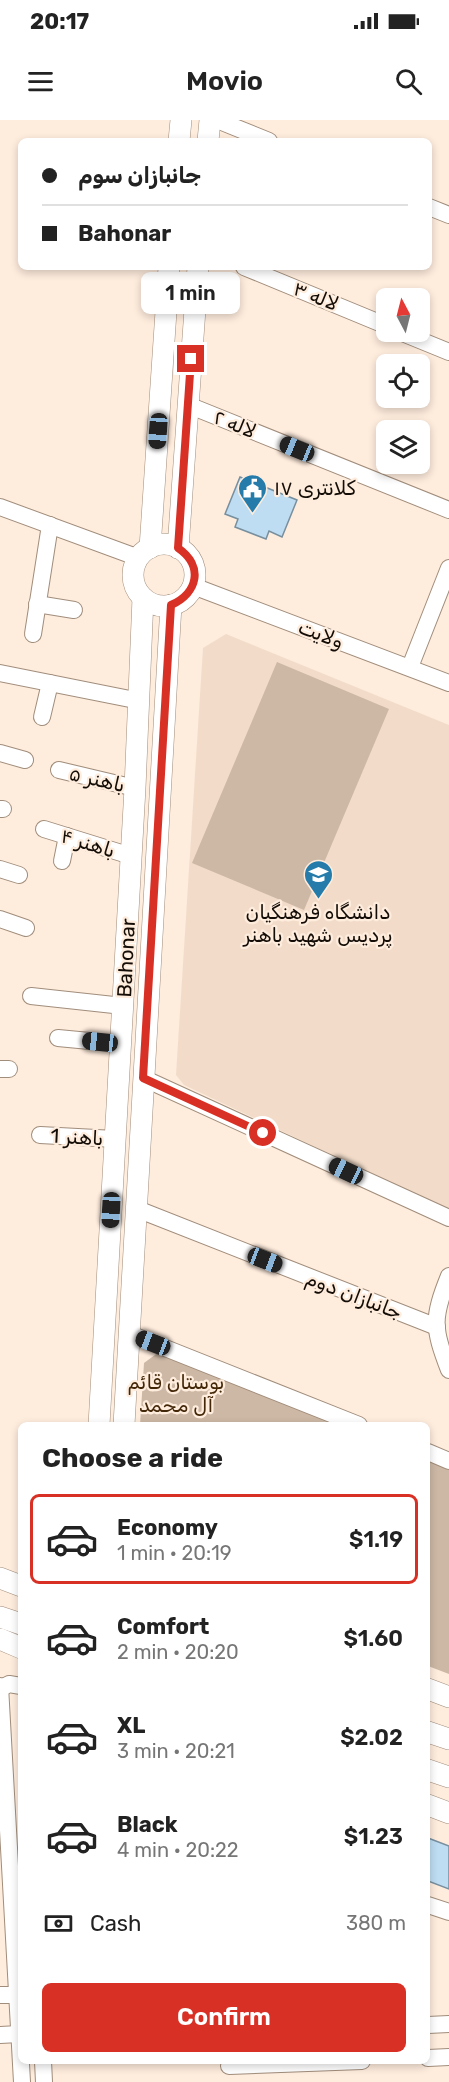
<!DOCTYPE html>
<meta charset="utf-8">
<style>
:root{--surface:#fff;--page:#f6f6f6;--text:#222;--muted:#767676;--line:#e0e0e0;--accent:#d93025}
body{margin:0;font-family:Rubik,"Noto Sans Arabic",sans-serif;background:var(--page);color:var(--text);height:100vh;display:flex;flex-direction:column;font-size:22px;white-space:nowrap}
*{box-sizing:border-box;margin:0}
p{font-size:20px;color:var(--muted)}
.icon{flex:none;width:33px;height:33px;fill:none;stroke:currentColor;stroke-width:2;stroke-linecap:round;stroke-linejoin:round}
.map{position:relative;flex:1;overflow:hidden}
.details{position:absolute;left:18px;top:1302px;width:412px;height:642px;display:flex;flex-direction:column;background:var(--surface);border-radius:9px;box-shadow:0 3px 9px #0003}
.details>*{flex:none}
.banner{position:absolute;left:18px;top:18px;width:414px;height:132px;border-radius:9px;box-shadow:0 3px 9px #0003;display:grid;align-content:center;height:132px;padding:0 24px;background:var(--surface)}
.needle{width:39px;rotate:353deg}
.buttons{position:absolute;left:376px;top:168px;display:grid;gap:12px}
.buttons a{display:grid;place-items:center;width:54px;height:54px;border-radius:9px;background:var(--surface);box-shadow:0 3px 9px #0003;font-size:30px}
.end{position:absolute;width:27px;height:27px;margin:-14px;border:8px solid #d93025;background:#fff;box-shadow:0 0 0 3px #fff}
.from{border-radius:50%}
.bubble{position:absolute;height:42px;border-radius:9px;background:var(--surface);box-shadow:0 3px 9px #0003;font-size:20px;font-weight:600;line-height:42px;text-align:center}
.car{position:absolute;width:18px;height:36px;margin:-18px -9px;border-radius:8px;box-shadow:0 0 4px 2px #0007;background:linear-gradient(#222 24%,#8ab4d8 0 40%,#222 0 76%,#8ab4d8 0 86%,#222 0)}
.banner b{display:flex;align-items:center;gap:21px;height:57px;font-size:22px}
.banner b+b{border-top:2px solid var(--line)}
.banner i{width:15px;height:15px;background:var(--text)}
ul{padding:0;list-style:none}
li{display:flex;align-items:center;gap:18px;height:90px;margin:0 12px 9px;padding:0 12px;border:3px solid transparent;border-radius:9px}
li div{flex:1}
li b{display:block;font-size:22px}
li em{font-style:normal;font-weight:600}
li.on{border-color:var(--accent)}
li>.icon{width:54px;height:54px;stroke-width:1.5}
h2{padding:0 24px;font-size:27px;line-height:72px}
.pay{display:flex;align-items:center;gap:15px;height:66px;padding:0 24px;font-size:22px}
.pay p{margin-inline-start:auto}
.button{display:flex;gap:12px;margin-top:auto;padding:12px 24px}
.button a{flex:1;height:69px;border-radius:9px;background:var(--accent);color:#fff;font-size:24px;font-weight:600;line-height:69px;text-align:center}
.status{display:flex;justify-content:space-between;align-items:center;height:42px;padding:0 30px;background:var(--surface);direction:ltr}
.status svg{height:16px;fill:currentColor}
header{display:flex;justify-content:space-between;align-items:center;height:78px;padding:0 24px;background:var(--surface);font-size:27px;font-weight:600}
.map>svg:first-child{display:block}
.built{fill:#f2dcc9}
.green{fill:#cdb8a5}
.building{fill:#beddf2;stroke:#788f9e;stroke-width:1.5}
.lines{fill:none;stroke-linecap:round;stroke-linejoin:round}
.minor-casing{stroke:#a18d7b;stroke-width:18}
.major-casing{stroke:#a18d7b;stroke-width:22}
.minor{stroke:#fff;stroke-width:16}
.major{stroke:#fff;stroke-width:21}
.route{stroke:#d93025;stroke-width:8}
.labels{text-anchor:middle;dominant-baseline:central;stroke-width:4.5;stroke-linejoin:round;paint-order:stroke}
.street-label{font-size:20px;fill:#140d07;stroke:#feecdd}
.poi-label{font-size:20px;fill:#140d07;stroke:#feecdd;text-anchor:start}
.park-label{font-size:20px;fill:#432709;stroke:#feecdd}
</style>
<div class="status"><b>20:17</b><svg viewBox="0 0 49 12"><path d="M0 12V9h3v3zM5 12V6h3v6zM10 12V3h3v9zM15 12V0h3v12zM26 1h20v11H26zM47 4h2v5h-2z"/></svg></div>
<header><svg class="icon" aria-label="menu" viewBox="0 0 24 24"><path d="M4 6h16M4 12h16M4 18h16"/></svg>Movio<svg class="icon" aria-label="search" viewBox="0 0 24 24"><circle cx="10" cy="10" r="6"/><path d="M15 15l6 6"/></svg></header>
<div class="map">
<svg width="449" height="1962" viewBox="0 0 449 1962">
<rect width="100%" height="100%" fill="#feecdd"/>
<path class="built" d="M 226,514 L 449,605 L 449,1090 L 184,965 L 176,955 L 203,528 Z"/>
<g class="green">
<path d="M 277,542 L 389,589 L 304,790 L 192,743 Z"/>
<path d="M 159,1232 L 339,1305 L 140,1305 L 144,1243 Z"/>
<path d="M 428,1341 L 449,1350 L 449,1554 L 428,1546 Z"/>
</g>
<g class="building">
<path d="M 240,357 L 297,380 L 282,417 L 269,411 L 266,419 L 235,407 L 238,399 L 225,394 Z"/>
<path d="M 428,1718 L 449,1726 L 449,1769 L 428,1761 Z"/>
</g>
<g class="lines">
<defs>
<g id="minor">
<path d="M 217,0 L 269,21"/>
<path d="M 429,87 L 449,95"/>
<path d="M 244,147 L 387,206"/>
<path d="M 400,212 L 449,232"/>
<path d="M 188,285 L 449,390"/>
<path d="M 0,387 L 139,438"/>
<path d="M 193,466 L 449,563"/>
<path d="M 37,484 L 74,490"/>
<path d="M 33,514 L 50,405"/>
<path d="M 410,547 L 449,448"/>
<path d="M 0,553 L 140,581"/>
<path d="M 42,597 L 50,563"/>
<path d="M 0,633 L 25,640"/>
<path d="M 59,650 L 135,668"/>
<path d="M 0,689 L 3,689"/>
<path d="M 44,709 L 131,736"/>
<path d="M 62,741 L 67,716"/>
<path d="M 0,749 L 19,755"/>
<path d="M 0,799 L 26,808"/>
<path d="M 31,876 L 123,886"/>
<path d="M 58,918 L 121,924"/>
<path d="M 0,949 L 9,949"/>
<path d="M 143,958 L 449,1098"/>
<path d="M 40,1015 L 115,1019"/>
<path d="M 137,1089 L 437,1207"/>
<path d="M 449,1156 C 432,1198 433,1208 449,1250"/>
<path d="M 130,1214 L 359,1305"/>
<path d="M 428,1332 L 449,1341"/>
<path d="M 0,1566 L 22,1962"/>
<path d="M 0,1569 L 9,1564 L 21,1566"/>
<path d="M 428,1785 L 449,1792"/>
<path d="M 0,1875 L 17,1875"/>
<path d="M 428,1905 L 449,1904"/>
<path d="M 0,1915 L 19,1914"/>
<path d="M 428,1938 L 449,1937"/>
<path d="M 43,1941 L 44,1962"/>
<path d="M 229,1946 L 362,1941"/>
</g>
<g id="major">
<path d="M 179,21 L 181,0"/>
<path d="M 208,21 L 210,0"/>
<circle cx="164" cy="455" r="31"/>
<path d="M 150,428 L 169,147"/>
<path d="M 178,428 L 198,147"/>
<path d="M 99,1305 L 135,668 L 143,478"/>
<path d="M 124,1305 L 171,485"/>
<path d="M 0,1458 L 21,1466"/>
<path d="M 0,1497 L 21,1504"/>
<path d="M 0,1519 L 21,1528"/>
<path d="M 428,1569 L 449,1577"/>
<path d="M 428,1612 L 449,1619"/>
<path d="M 428,1650 L 449,1657"/>
<path d="M 428,1685 L 449,1693"/>
</g>
</defs>
<use href="#minor" class="minor-casing"/>
<use href="#major" class="major-casing"/>
<use href="#minor" class="minor"/>
<use href="#major" class="major"/>
</g>
<g class="lines">
<path class="route" d="M 191,239 L 178,428 C 204,446 198,473 171,485 L 143,958 L 263,1013"/>
</g>
<defs>
<symbol id="civic-pin" viewBox="-11 -11 22 30"><path d="M0 17L-7.5 6A9.5 9.5 0 1 1 7.5 6Z" fill="#257cab" stroke="#feecdd"/><path d="M-.6-6.5H3V-4.5H.6V-3L4-1V1h2V6H-6V1h2V-1L-.6-3ZM-1.2 2.5V6h2.4V2.5Z" fill="#fff"/></symbol>
<symbol id="university-pin" viewBox="-11 -11 22 30"><path d="M0 17L-7.5 6A9.5 9.5 0 1 1 7.5 6Z" fill="#257cab" stroke="#feecdd"/><path d="M0-5L7-2L0 1L-7-2ZM-4 1L0 2.5L4 1V4Q0 6-4 4Z" fill="#fff"/></symbol>
</defs>
<g fill-rule="evenodd">
<use href="#civic-pin" x="236" y="352" width="33" height="45"/>
<use href="#university-pin" x="302" y="738" width="33" height="45"/>
</g>
<g class="labels">
<g class="street-label">
<text transform="translate(316 176) rotate(22)">لاله ۳</text>
<text transform="translate(235 304) rotate(22)">لاله ۲</text>
<text transform="translate(321 514) rotate(21)">ولایت</text>
<text transform="translate(97 659) rotate(13)">باهنر ۵</text>
<text transform="translate(88 723) rotate(17)">باهنر ۴</text>
<text transform="translate(126 838) rotate(-87)">Bahonar</text>
<text transform="translate(77 1017) rotate(3)">باهنر 1</text>
<text transform="translate(354 1175) rotate(21)">جانبازان دوم</text>
</g>
<g class="poi-label">
<text x="274" y="368">کلانتری ۱۷</text>
<text x="318" y="792" text-anchor="middle">دانشگاه فرهنگیان<tspan x="318" dy="23">پردیس شهید باهنر</tspan></text>
</g>
<g class="park-label">
<text x="176" y="1262">بوستان قائم<tspan x="176" dy="23">آل محمد</tspan></text>
</g>
</g>
</svg>
<div class="buttons">
<a><svg class="needle" viewBox="-14 -14 28 28"><path d="M0-13l5 13h-10z" fill="#e53935"/><path d="M0 13l5-13h-10z" fill="#767676"/></svg></a>
<a><svg class="icon" aria-label="locate" viewBox="0 0 24 24"><circle cx="12" cy="12" r="6"/><path d="M12 2v4M12 18v4M2 12h4M18 12h4"/></svg></a>
<a><svg class="icon" aria-label="layers" viewBox="0 0 24 24"><path d="M12 4l9 5-9 5-9-5zM3 14l9 5 9-5"/></svg></a>
</div>
<i class="end from" style="left:263px;top:1013px"></i>
<i class="end" style="left:191px;top:239px"></i>
<div class="bubble" style="left:141px;top:152px;width:99px">1 min</div>
<i class="car" style="left:158px;top:311px;rotate:184deg"></i>
<i class="car" style="left:297px;top:329px;rotate:292deg"></i>
<i class="car" style="left:100px;top:922px;rotate:276deg"></i>
<i class="car" style="left:346px;top:1051px;rotate:295deg"></i>
<i class="car" style="left:111px;top:1090px;rotate:183deg"></i>
<i class="car" style="left:265px;top:1140px;rotate:111deg"></i>
<i class="car" style="left:153px;top:1223px;rotate:291deg"></i>
<div class="banner">
<b><i class="from"></i>جانبازان سوم</b>
<b><i></i>Bahonar</b>
</div>
<section class="details">
<h2>Choose a ride</h2>
<ul>
<li class="on"><svg class="icon" aria-label="car" viewBox="0 0 24 24"><path d="M5 17H2v-5l4-1 3-4h7l3 4 3 1v5h-3M9 17h6M6 11h13"/><circle cx="7" cy="17" r="2"/><circle cx="17" cy="17" r="2"/></svg><div><b>Economy</b><p>1 min · 20:19</p></div><em>$1.19</em></li>
<li><svg class="icon" aria-label="car" viewBox="0 0 24 24"><path d="M5 17H2v-5l4-1 3-4h7l3 4 3 1v5h-3M9 17h6M6 11h13"/><circle cx="7" cy="17" r="2"/><circle cx="17" cy="17" r="2"/></svg><div><b>Comfort</b><p>2 min · 20:20</p></div><em>$1.60</em></li>
<li><svg class="icon" aria-label="car" viewBox="0 0 24 24"><path d="M5 17H2v-5l4-1 3-4h7l3 4 3 1v5h-3M9 17h6M6 11h13"/><circle cx="7" cy="17" r="2"/><circle cx="17" cy="17" r="2"/></svg><div><b>XL</b><p>3 min · 20:21</p></div><em>$2.02</em></li>
<li><svg class="icon" aria-label="car" viewBox="0 0 24 24"><path d="M5 17H2v-5l4-1 3-4h7l3 4 3 1v5h-3M9 17h6M6 11h13"/><circle cx="7" cy="17" r="2"/><circle cx="17" cy="17" r="2"/></svg><div><b>Black</b><p>4 min · 20:22</p></div><em>$1.23</em></li>
</ul>
<div class="pay"><svg class="icon" aria-label="cash" viewBox="0 0 24 24"><path d="M3 7h18v10H3z"/><circle cx="12" cy="12" r="2"/></svg>Cash<p>380 m</p></div>
<div class="button"><a>Confirm</a></div>
</section>
</div>
